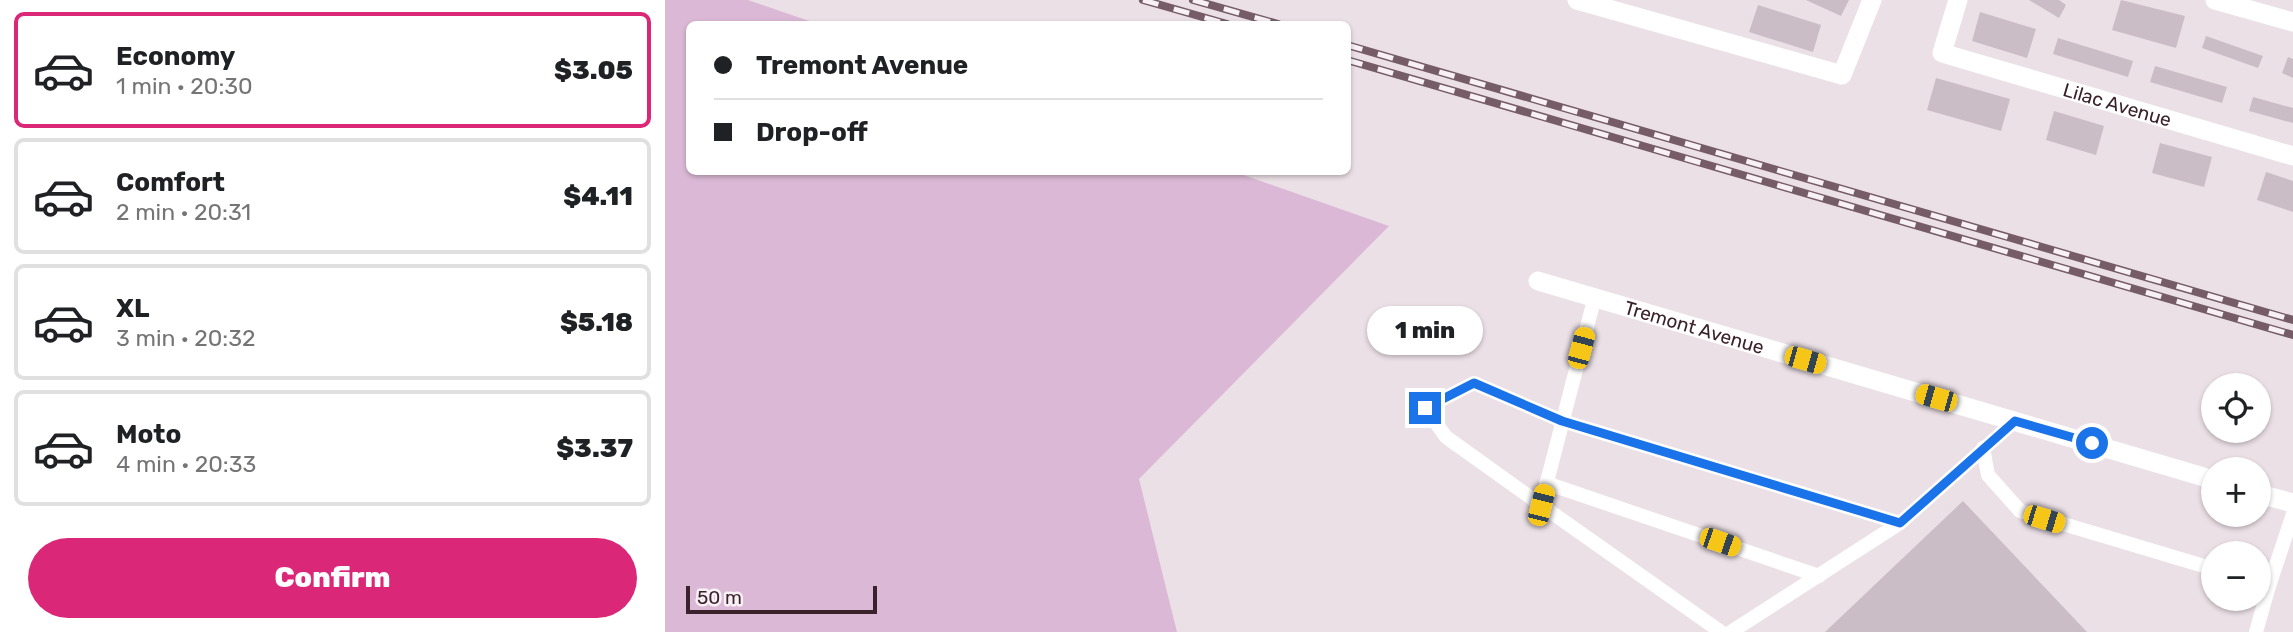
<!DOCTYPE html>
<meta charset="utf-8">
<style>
:root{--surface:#fff;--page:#f2f2f2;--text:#202124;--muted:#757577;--line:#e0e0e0;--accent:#db2777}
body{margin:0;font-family:Rubik,sans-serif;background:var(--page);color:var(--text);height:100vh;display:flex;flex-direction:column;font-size:26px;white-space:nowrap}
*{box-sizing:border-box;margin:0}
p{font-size:23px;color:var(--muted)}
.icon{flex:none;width:38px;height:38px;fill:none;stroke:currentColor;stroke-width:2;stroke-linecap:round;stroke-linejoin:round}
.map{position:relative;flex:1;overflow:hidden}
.panel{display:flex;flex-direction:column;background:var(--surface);width:665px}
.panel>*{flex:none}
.guide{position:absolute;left:21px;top:21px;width:665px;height:154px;border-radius:10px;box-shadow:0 2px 5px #0004;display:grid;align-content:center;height:154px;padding:0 28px;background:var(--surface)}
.buttons{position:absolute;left:1536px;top:373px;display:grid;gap:14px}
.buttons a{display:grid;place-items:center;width:70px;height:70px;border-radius:50%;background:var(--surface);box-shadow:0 2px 5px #0004;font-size:35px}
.scale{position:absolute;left:21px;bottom:18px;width:191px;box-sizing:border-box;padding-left:7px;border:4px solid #3b212b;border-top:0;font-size:19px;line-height:24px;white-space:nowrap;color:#3b212b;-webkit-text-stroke:5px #f7f1f5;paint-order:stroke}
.end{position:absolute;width:32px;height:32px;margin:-16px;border:9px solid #1a73e8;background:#fff;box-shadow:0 0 0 4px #fff}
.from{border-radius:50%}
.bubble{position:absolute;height:49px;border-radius:24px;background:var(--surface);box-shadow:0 2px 5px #0004;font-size:23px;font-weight:800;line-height:49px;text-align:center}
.car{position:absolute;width:21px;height:42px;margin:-21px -10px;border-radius:9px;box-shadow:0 0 5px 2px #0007;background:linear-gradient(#f5c518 24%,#345 0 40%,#f5c518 0 76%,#345 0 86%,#f5c518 0)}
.guide b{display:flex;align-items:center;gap:24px;height:66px;font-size:26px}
.guide b+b{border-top:2px solid var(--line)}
.guide i{width:18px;height:18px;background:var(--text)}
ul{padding:12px 0 0;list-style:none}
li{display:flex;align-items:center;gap:21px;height:116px;margin:0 14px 10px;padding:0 14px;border:4px solid var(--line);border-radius:10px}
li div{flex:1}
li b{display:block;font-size:26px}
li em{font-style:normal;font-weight:800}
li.selected{border-color:var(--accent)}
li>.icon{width:63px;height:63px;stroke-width:1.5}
.cta{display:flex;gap:14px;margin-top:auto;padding:14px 28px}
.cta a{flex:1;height:80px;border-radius:42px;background:var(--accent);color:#fff;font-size:28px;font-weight:800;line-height:80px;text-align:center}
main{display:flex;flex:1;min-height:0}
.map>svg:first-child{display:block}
.green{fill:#dbb9d6}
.building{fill:#cbbdc5}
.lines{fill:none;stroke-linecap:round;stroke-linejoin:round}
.service{stroke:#fff;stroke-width:14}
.minor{stroke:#fff;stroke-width:19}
.rail-casing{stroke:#765c66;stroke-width:8}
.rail{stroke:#f7f1f5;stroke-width:5;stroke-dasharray:16;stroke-linecap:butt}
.route{stroke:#1a73e8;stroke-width:9}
.labels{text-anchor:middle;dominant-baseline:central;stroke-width:7;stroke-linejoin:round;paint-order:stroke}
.street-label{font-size:19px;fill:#3b212b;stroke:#f7f1f5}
</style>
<main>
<section class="panel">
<ul>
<li class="selected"><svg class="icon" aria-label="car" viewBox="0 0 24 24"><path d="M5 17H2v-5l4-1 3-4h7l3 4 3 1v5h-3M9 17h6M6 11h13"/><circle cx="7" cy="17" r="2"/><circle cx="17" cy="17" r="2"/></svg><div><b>Economy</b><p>1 min · 20:30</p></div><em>$3.05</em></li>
<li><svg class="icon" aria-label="car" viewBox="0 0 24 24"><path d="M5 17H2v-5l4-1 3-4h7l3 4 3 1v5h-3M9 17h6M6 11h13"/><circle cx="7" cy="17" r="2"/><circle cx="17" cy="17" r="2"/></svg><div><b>Comfort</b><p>2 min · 20:31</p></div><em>$4.11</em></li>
<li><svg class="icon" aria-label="car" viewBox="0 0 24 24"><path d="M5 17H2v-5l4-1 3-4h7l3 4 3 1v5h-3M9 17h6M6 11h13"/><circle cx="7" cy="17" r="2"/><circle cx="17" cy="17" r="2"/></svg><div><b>XL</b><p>3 min · 20:32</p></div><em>$5.18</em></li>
<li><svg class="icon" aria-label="car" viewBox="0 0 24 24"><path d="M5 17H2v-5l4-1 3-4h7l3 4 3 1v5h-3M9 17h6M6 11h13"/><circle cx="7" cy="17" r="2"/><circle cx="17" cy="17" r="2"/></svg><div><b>Moto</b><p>4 min · 20:33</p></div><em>$3.37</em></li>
</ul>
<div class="cta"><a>Confirm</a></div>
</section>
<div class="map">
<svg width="1628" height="632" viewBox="0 0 1628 632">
<rect width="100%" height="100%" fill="#ebe0e6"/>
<path class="green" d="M 0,0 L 83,0 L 153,24 L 24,24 L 24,172 L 570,172 L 724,226 L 474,479 L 512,632 L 0,632 Z"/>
<g class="building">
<path d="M 1141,0 L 1184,0 L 1176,16 Z"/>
<path d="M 1364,0 L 1394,0 L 1401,5 L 1394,18 Z"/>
<path d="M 1456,0 L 1520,16 L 1511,48 L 1447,30 Z"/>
<path d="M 1093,5 L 1156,25 L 1148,52 L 1084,32 Z"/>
<path d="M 1315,12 L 1371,29 L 1362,58 L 1307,41 Z"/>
<path d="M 1541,36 L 1598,56 L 1593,68 L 1537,48 Z"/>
<path d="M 1393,38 L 1468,61 L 1463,77 L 1388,54 Z"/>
<path d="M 1623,57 L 1628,59 L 1628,78 L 1617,73 Z"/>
<path d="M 1490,66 L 1562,87 L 1557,103 L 1485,82 Z"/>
<path d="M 1271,78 L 1345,99 L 1336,131 L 1262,110 Z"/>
<path d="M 1588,97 L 1628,108 L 1628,123 L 1584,111 Z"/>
<path d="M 1389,111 L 1439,126 L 1431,155 L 1381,140 Z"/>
<path d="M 1495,143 L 1547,157 L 1539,187 L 1487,173 Z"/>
<path d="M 1601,172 L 1628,181 L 1628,212 L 1592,200 Z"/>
<path d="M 1298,501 L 1422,632 L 1160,632 Z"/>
</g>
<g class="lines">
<g class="service">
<path d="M 929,300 L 876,505 L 1056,632"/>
<path d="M 1318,448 L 1323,475 L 1355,511 L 1549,569"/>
<path d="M 881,483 L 1154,576"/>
<path d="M 876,505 L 781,437 L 760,408 L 809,383 L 897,421 L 1235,523"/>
<path d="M 1604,586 L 1628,514"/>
<path d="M 1066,632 L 1235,523 L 1350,421"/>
<path d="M 1591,632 L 1604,586 L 1596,583"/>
</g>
<g class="minor">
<path d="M 912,0 L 1177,75 L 1207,0"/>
<path id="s1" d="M 1293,0 L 1277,53 L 1628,156"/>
<path d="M 1550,0 L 1628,22"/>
<path id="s2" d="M 873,281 L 1549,480"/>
<path d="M 1594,494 L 1628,503"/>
</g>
<defs>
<g id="rail">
<path d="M 478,0 L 562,24"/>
<path d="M 528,0 L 613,24"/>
<path d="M 682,45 L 1628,320"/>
<path d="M 682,60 L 1628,335"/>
</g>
</defs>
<use href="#rail" class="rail-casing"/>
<use href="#rail" class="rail"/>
</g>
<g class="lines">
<path class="route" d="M 760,408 L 809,383 L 897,421 L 1235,523 L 1350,421 L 1427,443"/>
</g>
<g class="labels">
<g class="street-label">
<text stroke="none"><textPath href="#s1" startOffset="238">Lilac Avenue</textPath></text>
<text stroke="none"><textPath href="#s2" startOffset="163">Tremont Avenue</textPath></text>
</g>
</g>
</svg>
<div class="buttons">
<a><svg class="icon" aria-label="locate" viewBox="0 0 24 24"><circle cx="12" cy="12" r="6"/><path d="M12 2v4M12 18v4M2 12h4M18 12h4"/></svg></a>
<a>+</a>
<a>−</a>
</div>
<div class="scale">50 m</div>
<i class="end from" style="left:1427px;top:443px"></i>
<i class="end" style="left:760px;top:408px"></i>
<div class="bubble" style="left:702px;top:306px;width:116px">1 min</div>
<i class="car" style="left:916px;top:348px;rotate:15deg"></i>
<i class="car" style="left:1140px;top:360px;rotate:106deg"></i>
<i class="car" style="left:1271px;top:398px;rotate:286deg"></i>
<i class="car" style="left:876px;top:505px;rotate:14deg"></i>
<i class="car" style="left:1379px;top:519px;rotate:107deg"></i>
<i class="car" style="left:1055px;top:542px;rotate:109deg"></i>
<div class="guide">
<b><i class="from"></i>Tremont Avenue</b>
<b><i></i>Drop-off</b>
</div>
</div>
</main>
